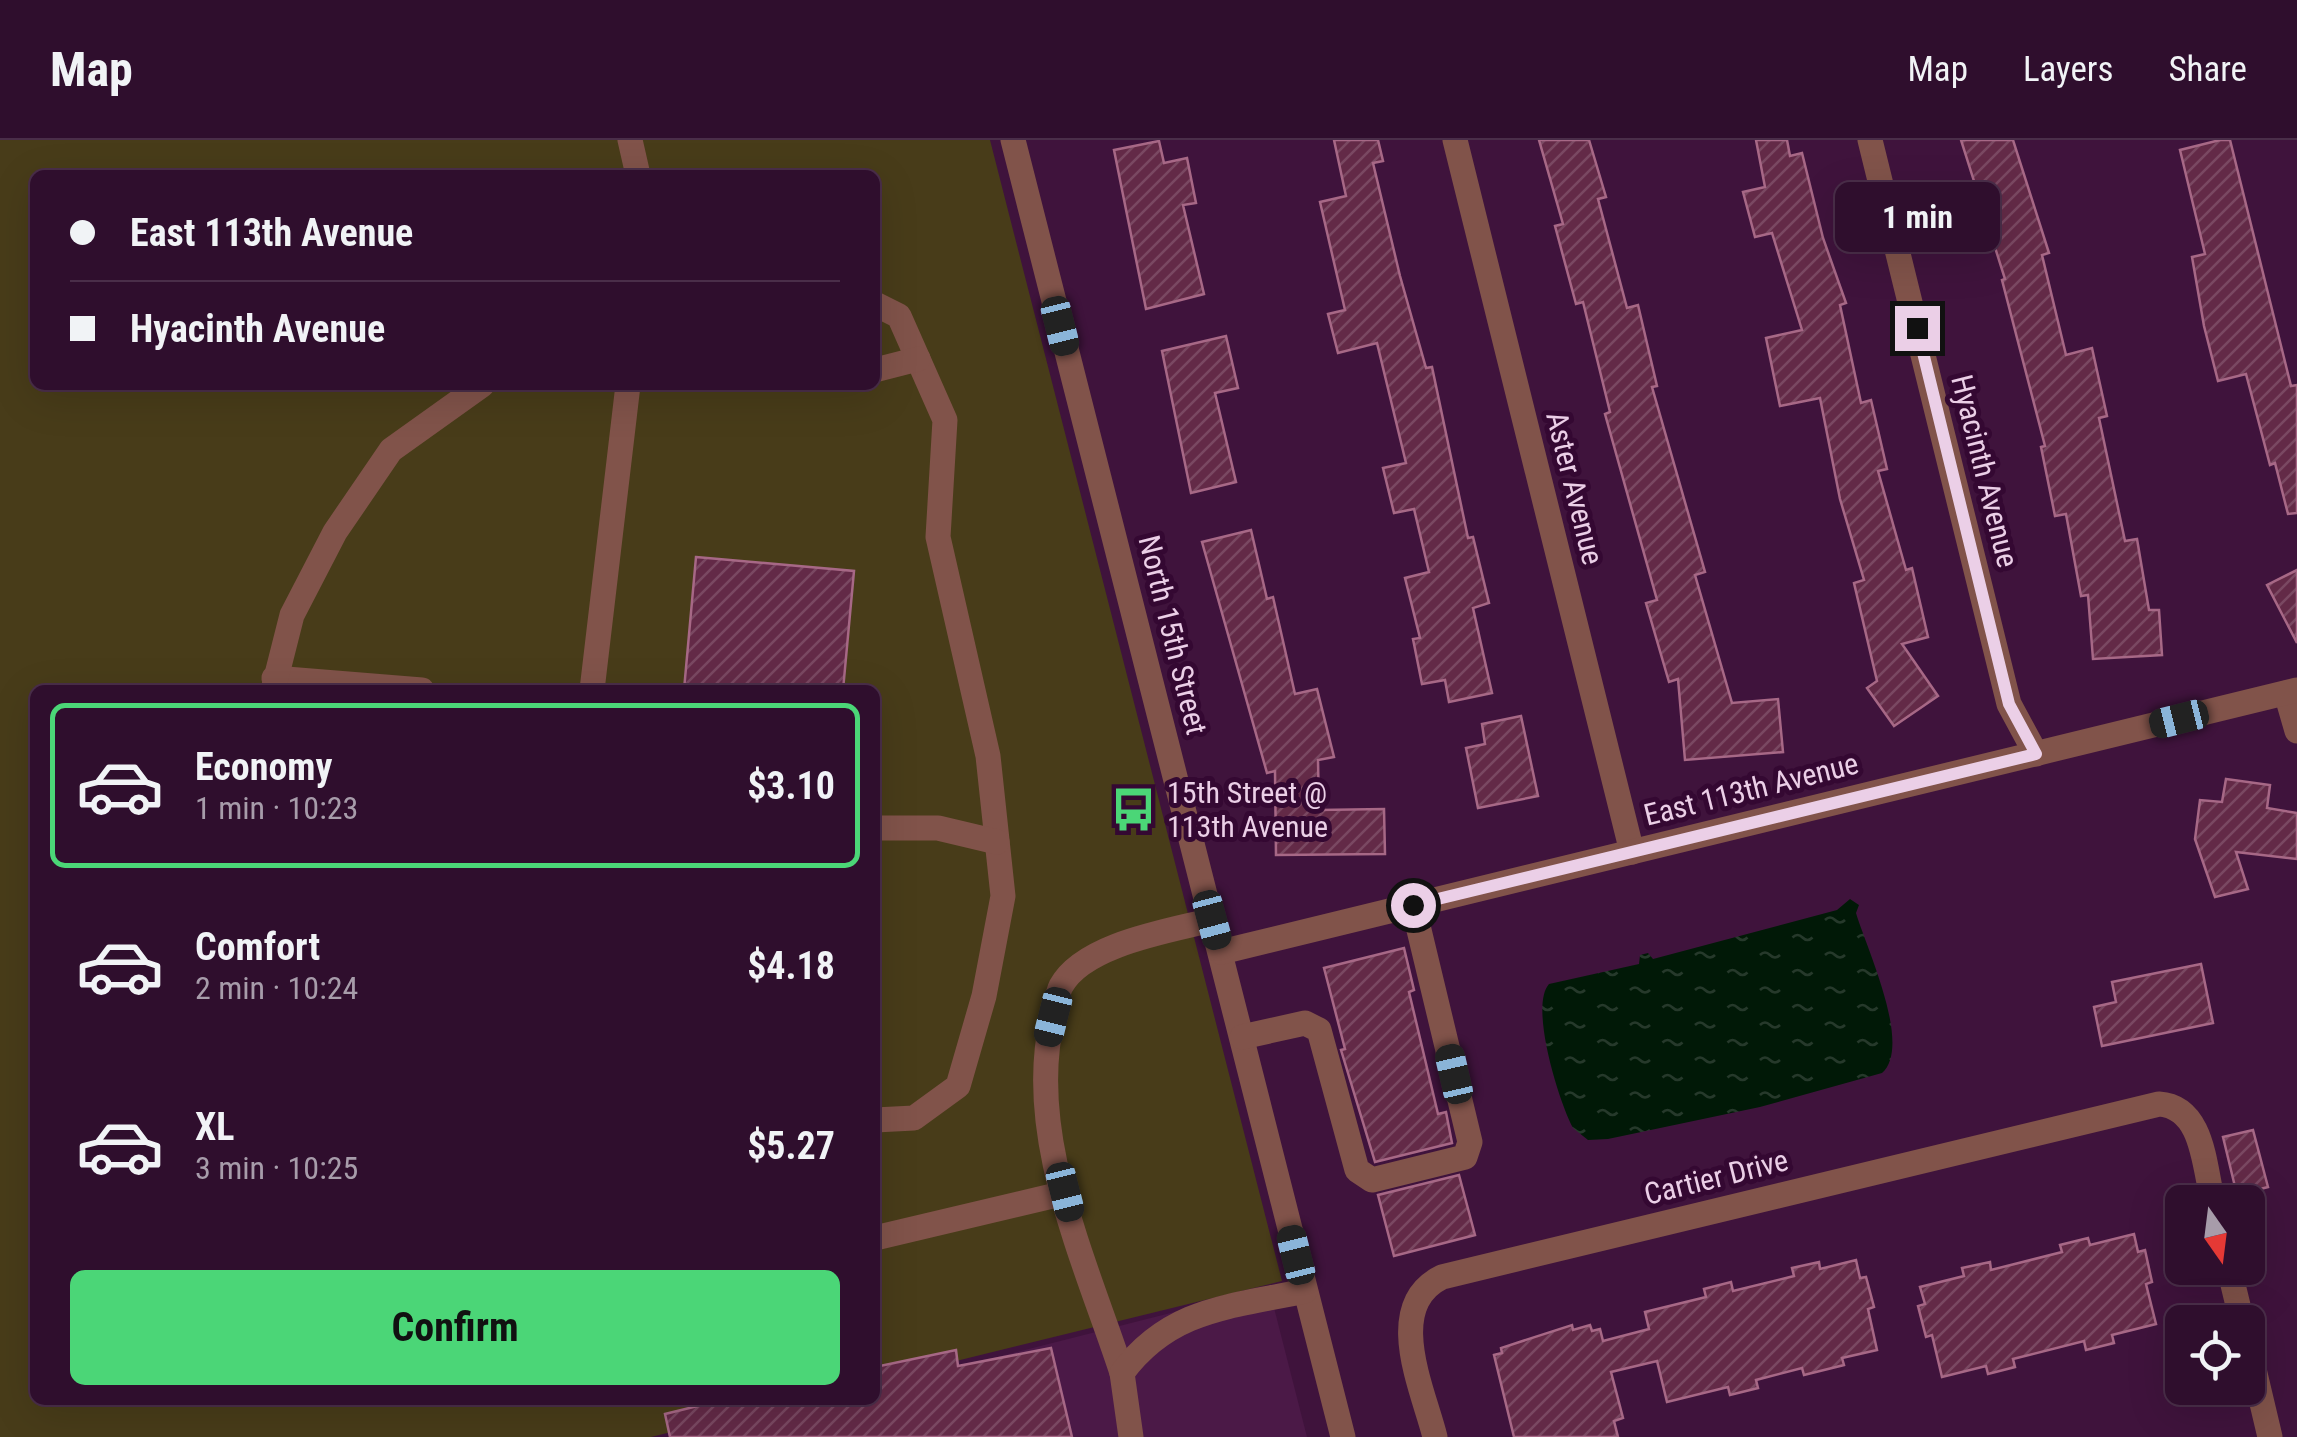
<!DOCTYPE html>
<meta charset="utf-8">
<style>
:root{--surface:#2f0e2d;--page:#3b1c39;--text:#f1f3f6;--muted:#a79caa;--line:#4a2e49;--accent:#4bd677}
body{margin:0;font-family:"Roboto Condensed",sans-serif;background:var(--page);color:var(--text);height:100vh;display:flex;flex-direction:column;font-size:38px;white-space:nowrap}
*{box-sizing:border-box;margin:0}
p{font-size:32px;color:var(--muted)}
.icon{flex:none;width:55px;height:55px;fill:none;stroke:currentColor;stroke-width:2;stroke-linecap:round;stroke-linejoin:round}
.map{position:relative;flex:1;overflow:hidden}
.sheet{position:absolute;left:30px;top:545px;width:850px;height:720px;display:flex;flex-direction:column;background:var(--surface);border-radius:15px;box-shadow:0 10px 40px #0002,0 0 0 2px var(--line)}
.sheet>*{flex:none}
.hud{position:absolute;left:30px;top:30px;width:850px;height:220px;border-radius:15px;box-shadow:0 10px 40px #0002,0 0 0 2px var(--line);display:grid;align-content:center;height:220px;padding:0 40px;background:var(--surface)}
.needle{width:65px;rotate:166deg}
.controls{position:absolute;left:2165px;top:1045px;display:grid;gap:20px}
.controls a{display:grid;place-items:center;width:100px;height:100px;border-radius:15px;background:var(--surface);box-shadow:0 10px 40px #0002,0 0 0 2px var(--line);font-size:50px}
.end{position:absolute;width:45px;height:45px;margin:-22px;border:12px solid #ebcfe7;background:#111;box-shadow:0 0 0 5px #111}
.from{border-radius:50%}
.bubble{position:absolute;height:70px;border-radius:15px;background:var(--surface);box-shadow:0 10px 40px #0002,0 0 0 2px var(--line);font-size:32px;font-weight:700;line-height:70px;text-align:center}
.car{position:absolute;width:30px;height:60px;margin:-30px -15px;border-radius:12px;box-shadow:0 0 8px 2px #0007;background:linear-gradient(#222 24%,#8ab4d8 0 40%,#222 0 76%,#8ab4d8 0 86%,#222 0)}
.hud b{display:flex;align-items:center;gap:35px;height:95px;font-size:38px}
.hud b+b{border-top:2px solid var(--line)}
.hud i{width:25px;height:25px;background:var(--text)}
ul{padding:18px 0 0;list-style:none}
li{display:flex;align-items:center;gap:30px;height:165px;margin:0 20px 15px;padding:0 20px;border:5px solid transparent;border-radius:15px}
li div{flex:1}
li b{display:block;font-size:38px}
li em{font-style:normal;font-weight:700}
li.selected{border-color:var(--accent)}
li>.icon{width:90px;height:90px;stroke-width:1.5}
.button{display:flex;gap:20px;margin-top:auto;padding:20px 40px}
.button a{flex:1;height:115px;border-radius:15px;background:var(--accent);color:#111;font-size:40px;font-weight:700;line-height:115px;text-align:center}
header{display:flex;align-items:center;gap:60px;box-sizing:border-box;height:140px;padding:0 50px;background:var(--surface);border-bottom:2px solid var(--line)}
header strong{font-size:48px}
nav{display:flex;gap:55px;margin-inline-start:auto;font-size:35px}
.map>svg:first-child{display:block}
.built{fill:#4b1947}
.green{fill:#483c19;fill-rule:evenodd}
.water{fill:url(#water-ripples)}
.building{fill:url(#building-hatch);stroke:#a76886;stroke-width:2.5}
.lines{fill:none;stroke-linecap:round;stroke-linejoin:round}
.minor{stroke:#81534a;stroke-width:25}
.route{stroke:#ebcfe7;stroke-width:12}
.labels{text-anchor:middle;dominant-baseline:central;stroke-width:10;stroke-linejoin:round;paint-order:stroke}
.street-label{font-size:30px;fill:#ebcfe7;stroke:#340832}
.poi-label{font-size:30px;fill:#ebcfe7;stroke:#340832;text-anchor:start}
</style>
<header>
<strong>Map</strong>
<nav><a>Map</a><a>Layers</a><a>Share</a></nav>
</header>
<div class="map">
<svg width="2297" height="1297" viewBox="0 0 2297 1297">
<defs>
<pattern id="water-ripples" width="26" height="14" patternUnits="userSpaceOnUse" patternTransform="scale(2.5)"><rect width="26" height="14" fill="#011907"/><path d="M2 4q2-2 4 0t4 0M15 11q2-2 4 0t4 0" fill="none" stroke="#26392b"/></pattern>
<pattern id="building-hatch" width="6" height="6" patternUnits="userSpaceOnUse" patternTransform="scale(2.5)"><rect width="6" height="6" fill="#632a47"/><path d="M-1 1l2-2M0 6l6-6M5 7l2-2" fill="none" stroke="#7a4862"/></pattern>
</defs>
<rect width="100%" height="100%" fill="#3f133c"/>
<path class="built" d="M 1269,1148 L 1307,1297 L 679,1297 L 875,1260 L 875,1248 Z"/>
<path class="green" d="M 0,0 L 990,0 L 1282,1141 L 875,1241 L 875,550 L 35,550 L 35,1260 L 800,1260 L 651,1297 L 0,1297 ZM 35,35 L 875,35 L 875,245 L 35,245 Z"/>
<path class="water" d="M 1850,759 L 1859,765 L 1856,773 C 1866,807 1913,906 1882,933 L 1760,967 L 1608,999 L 1588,1000 L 1573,988 C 1559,962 1529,866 1549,844 L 1639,824 L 1640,815 L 1648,813 L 1653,819 L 1837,770 Z"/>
<g class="building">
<path d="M 1334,0 L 1378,0 L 1383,21 L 1373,23 L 1400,136 L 1426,228 L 1432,227 L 1468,398 L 1473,397 L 1489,463 L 1473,468 L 1492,553 L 1449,562 L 1445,540 L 1422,544 L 1413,499 L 1420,498 L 1405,438 L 1429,432 L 1414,369 L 1394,373 L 1383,328 L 1406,323 L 1377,203 L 1338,213 L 1328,174 L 1345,170 L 1320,62 L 1346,56 Z"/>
<path d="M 1539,0 L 1589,0 L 1606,57 L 1598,59 L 1627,168 L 1638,165 L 1657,246 L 1652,247 L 1705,432 L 1695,435 L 1732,563 L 1778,559 L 1783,612 L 1685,620 L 1678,539 L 1669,542 L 1646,463 L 1657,460 L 1605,274 L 1610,272 L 1583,162 L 1576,164 L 1555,86 L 1563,84 Z"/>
<path d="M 1756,0 L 1787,0 L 1790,16 L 1802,13 L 1823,98 L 1846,163 L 1840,165 L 1861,263 L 1871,260 L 1887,329 L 1878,331 L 1906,430 L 1912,428 L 1928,497 L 1902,504 L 1938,556 L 1894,586 L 1867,548 L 1877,541 L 1854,443 L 1864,440 L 1840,359 L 1820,258 L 1780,266 L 1766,198 L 1802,190 L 1772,93 L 1755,97 L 1743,52 L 1765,47 Z"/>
<path d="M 1961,0 L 2013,0 L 2049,113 L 2042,115 L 2066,215 L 2092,208 L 2107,276 L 2099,278 L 2125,401 L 2137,399 L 2149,470 L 2159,470 L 2162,515 L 2093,519 L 2088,455 L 2081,456 L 2066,374 L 2055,376 L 2041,307 L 2045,306 L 2002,140 L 2005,139 Z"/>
<path d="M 2220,0 L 2230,0 L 2291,246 L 2297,245 L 2297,373 L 2288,374 L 2275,323 L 2270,325 L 2246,234 L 2218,241 L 2204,186 L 2192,117 L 2205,114 L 2180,10 Z"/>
<path d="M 1159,1 L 1164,23 L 1187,18 L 1196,63 L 1183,65 L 1204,154 L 1146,169 L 1114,10 Z"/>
<path d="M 1226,196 L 1238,248 L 1215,253 L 1236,342 L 1191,353 L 1162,211 Z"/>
<path d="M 1251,390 L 1267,459 L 1273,457 L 1295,554 L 1317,549 L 1334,617 L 1318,620 L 1319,670 L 1384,669 L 1385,714 L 1276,715 L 1275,631 L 1267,633 L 1202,402 Z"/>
<path d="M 696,417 L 854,431 L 843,550 L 684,550 Z"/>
<path d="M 2297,430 L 2297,503 L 2267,445 Z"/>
<path d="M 1521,576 L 1538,656 L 1478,668 L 1466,608 L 1485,604 L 1482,584 Z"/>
<path d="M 2226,639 L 2270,645 L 2267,668 L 2297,673 L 2297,719 L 2236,712 L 2248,749 L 2215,757 L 2195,699 L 2200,660 L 2222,662 Z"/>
<path d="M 1404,808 L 1414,850 L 1409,852 L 1438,974 L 1446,972 L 1452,1003 L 1375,1022 L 1341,910 L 1345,909 L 1324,828 Z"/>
<path d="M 2201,824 L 2213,883 L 2102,906 L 2094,867 L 2116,862 L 2112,842 Z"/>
<path d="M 2253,990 L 2268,1047 L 2237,1055 L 2223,997 Z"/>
<path d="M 1459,1035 L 1475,1095 L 1394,1116 L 1378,1055 Z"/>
<path d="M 2134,1094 L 2138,1112 L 2145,1110 L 2152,1142 L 2146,1144 L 2156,1184 L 2112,1195 L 2114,1203 L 2086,1210 L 2084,1201 L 2013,1219 L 2015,1227 L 1988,1234 L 1986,1226 L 1942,1237 L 1932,1195 L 1926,1197 L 1918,1166 L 1925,1164 L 1920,1147 L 1964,1136 L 1962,1128 L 1990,1122 L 1991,1130 L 2062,1112 L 2060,1105 L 2088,1098 L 2090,1105 Z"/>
<path d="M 1856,1120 L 1860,1138 L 1866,1137 L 1874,1167 L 1868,1169 L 1877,1210 L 1842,1218 L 1844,1225 L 1804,1235 L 1802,1228 L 1756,1240 L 1758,1248 L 1730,1255 L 1728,1247 L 1667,1262 L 1657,1221 L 1611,1232 L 1623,1278 L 1614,1281 L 1618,1297 L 1514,1297 L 1494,1215 L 1502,1213 L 1501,1208 L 1572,1185 L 1573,1190 L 1590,1185 L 1592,1191 L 1600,1189 L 1603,1201 L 1649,1189 L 1645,1172 L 1706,1157 L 1704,1149 L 1731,1142 L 1733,1151 L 1794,1136 L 1792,1128 L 1819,1122 L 1820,1129 Z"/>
<path d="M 1051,1208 L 1072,1297 L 670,1297 L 665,1274 L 722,1260 L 875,1260 L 875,1227 L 956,1210 L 958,1226 Z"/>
</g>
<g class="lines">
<g class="minor">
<path d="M 630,0 L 638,35"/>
<path d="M 1013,0 L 1343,1297"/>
<path d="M 1455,0 L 1632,712"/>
<path d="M 1870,0 L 2009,564 L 2036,614"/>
<path d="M 875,164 L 899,176 L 945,280 L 938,397 L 988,616 L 1003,756 L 984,856 L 958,946 L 914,978 L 875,980"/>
<path d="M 875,230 L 918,219"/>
<path d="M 274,538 L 422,550"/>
<path d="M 273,550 L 292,475 L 335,392 L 391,310 L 482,245"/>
<path d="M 592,550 L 628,245"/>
<path d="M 2286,553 L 2297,591"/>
<path d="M 875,688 L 938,688 L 997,702"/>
<path d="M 1221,812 L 2297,550"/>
<path d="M 1242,897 L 1305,883 L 1319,890 L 1357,1030 L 1372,1040 L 1465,1017 L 1470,1002 L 1413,765"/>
<path d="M 875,1098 L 1065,1053"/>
<path d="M 2229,1128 L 2242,1182"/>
<path d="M 2248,1204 L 2270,1297"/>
<path d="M 1122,1233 C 1086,1123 1024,993 1053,876 C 1056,867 1057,854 1061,846 C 1084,804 1169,791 1212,780"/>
<path d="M 1131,1297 L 1122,1233 C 1170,1168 1231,1167 1305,1151"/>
<path d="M 1435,1297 C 1423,1249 1383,1166 1442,1137 L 2159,964 C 2204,967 2204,1027 2213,1062"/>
</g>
</g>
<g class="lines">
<path class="route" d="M 1413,765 L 2036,614 L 2009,564 L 1917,188"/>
</g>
<defs>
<symbol id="bus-bare" viewBox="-9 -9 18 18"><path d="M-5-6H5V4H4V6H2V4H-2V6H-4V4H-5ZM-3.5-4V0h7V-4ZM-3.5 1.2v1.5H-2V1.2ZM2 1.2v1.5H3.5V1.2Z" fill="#4bd677" stroke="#340832" stroke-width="2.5" paint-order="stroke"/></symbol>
</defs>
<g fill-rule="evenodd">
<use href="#bus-bare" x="1102" y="638" width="63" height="63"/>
</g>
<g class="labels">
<g class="street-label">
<text transform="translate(1985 331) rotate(76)">Hyacinth Avenue</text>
<text transform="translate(1575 348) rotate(76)">Aster Avenue</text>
<text transform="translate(1173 495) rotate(76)">North 15th Street</text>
<text transform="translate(1751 649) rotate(-14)">East 113th Avenue</text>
<text transform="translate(1716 1037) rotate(-14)">Cartier Drive</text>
</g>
<g class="poi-label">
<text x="1167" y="652">15th Street @<tspan x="1167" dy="34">113th Avenue</tspan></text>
</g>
</g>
</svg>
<div class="controls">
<a><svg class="needle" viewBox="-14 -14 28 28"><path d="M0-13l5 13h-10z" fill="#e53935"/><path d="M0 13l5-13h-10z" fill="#a79caa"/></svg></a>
<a><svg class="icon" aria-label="locate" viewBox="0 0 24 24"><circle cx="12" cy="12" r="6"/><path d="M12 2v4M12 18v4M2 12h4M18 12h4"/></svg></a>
</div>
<i class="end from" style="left:1413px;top:765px"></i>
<i class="end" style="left:1917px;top:188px"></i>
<div class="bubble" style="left:1835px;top:42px;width:165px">1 min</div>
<i class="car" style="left:1060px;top:186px;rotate:166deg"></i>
<i class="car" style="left:2179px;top:579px;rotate:256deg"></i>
<i class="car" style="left:1212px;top:780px;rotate:165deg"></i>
<i class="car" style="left:1053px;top:877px;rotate:194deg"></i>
<i class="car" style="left:1454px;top:934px;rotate:347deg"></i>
<i class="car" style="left:1065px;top:1052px;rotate:166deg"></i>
<i class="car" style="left:1296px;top:1115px;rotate:346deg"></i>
<div class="hud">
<b><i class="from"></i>East 113th Avenue</b>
<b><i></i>Hyacinth Avenue</b>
</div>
<section class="sheet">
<ul>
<li class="selected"><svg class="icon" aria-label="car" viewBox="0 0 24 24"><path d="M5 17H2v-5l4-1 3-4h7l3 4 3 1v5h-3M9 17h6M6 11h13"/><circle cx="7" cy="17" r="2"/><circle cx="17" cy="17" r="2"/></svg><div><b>Economy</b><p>1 min · 10:23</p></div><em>$3.10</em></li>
<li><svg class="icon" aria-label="car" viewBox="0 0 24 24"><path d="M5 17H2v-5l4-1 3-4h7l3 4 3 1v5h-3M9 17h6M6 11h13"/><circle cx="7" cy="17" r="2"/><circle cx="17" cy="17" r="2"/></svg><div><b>Comfort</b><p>2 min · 10:24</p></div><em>$4.18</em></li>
<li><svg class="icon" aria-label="car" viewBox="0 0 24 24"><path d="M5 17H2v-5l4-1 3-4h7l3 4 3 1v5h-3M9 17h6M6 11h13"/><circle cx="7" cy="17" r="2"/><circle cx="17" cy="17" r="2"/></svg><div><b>XL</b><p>3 min · 10:25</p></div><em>$5.27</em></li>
</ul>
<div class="button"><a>Confirm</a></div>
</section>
</div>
